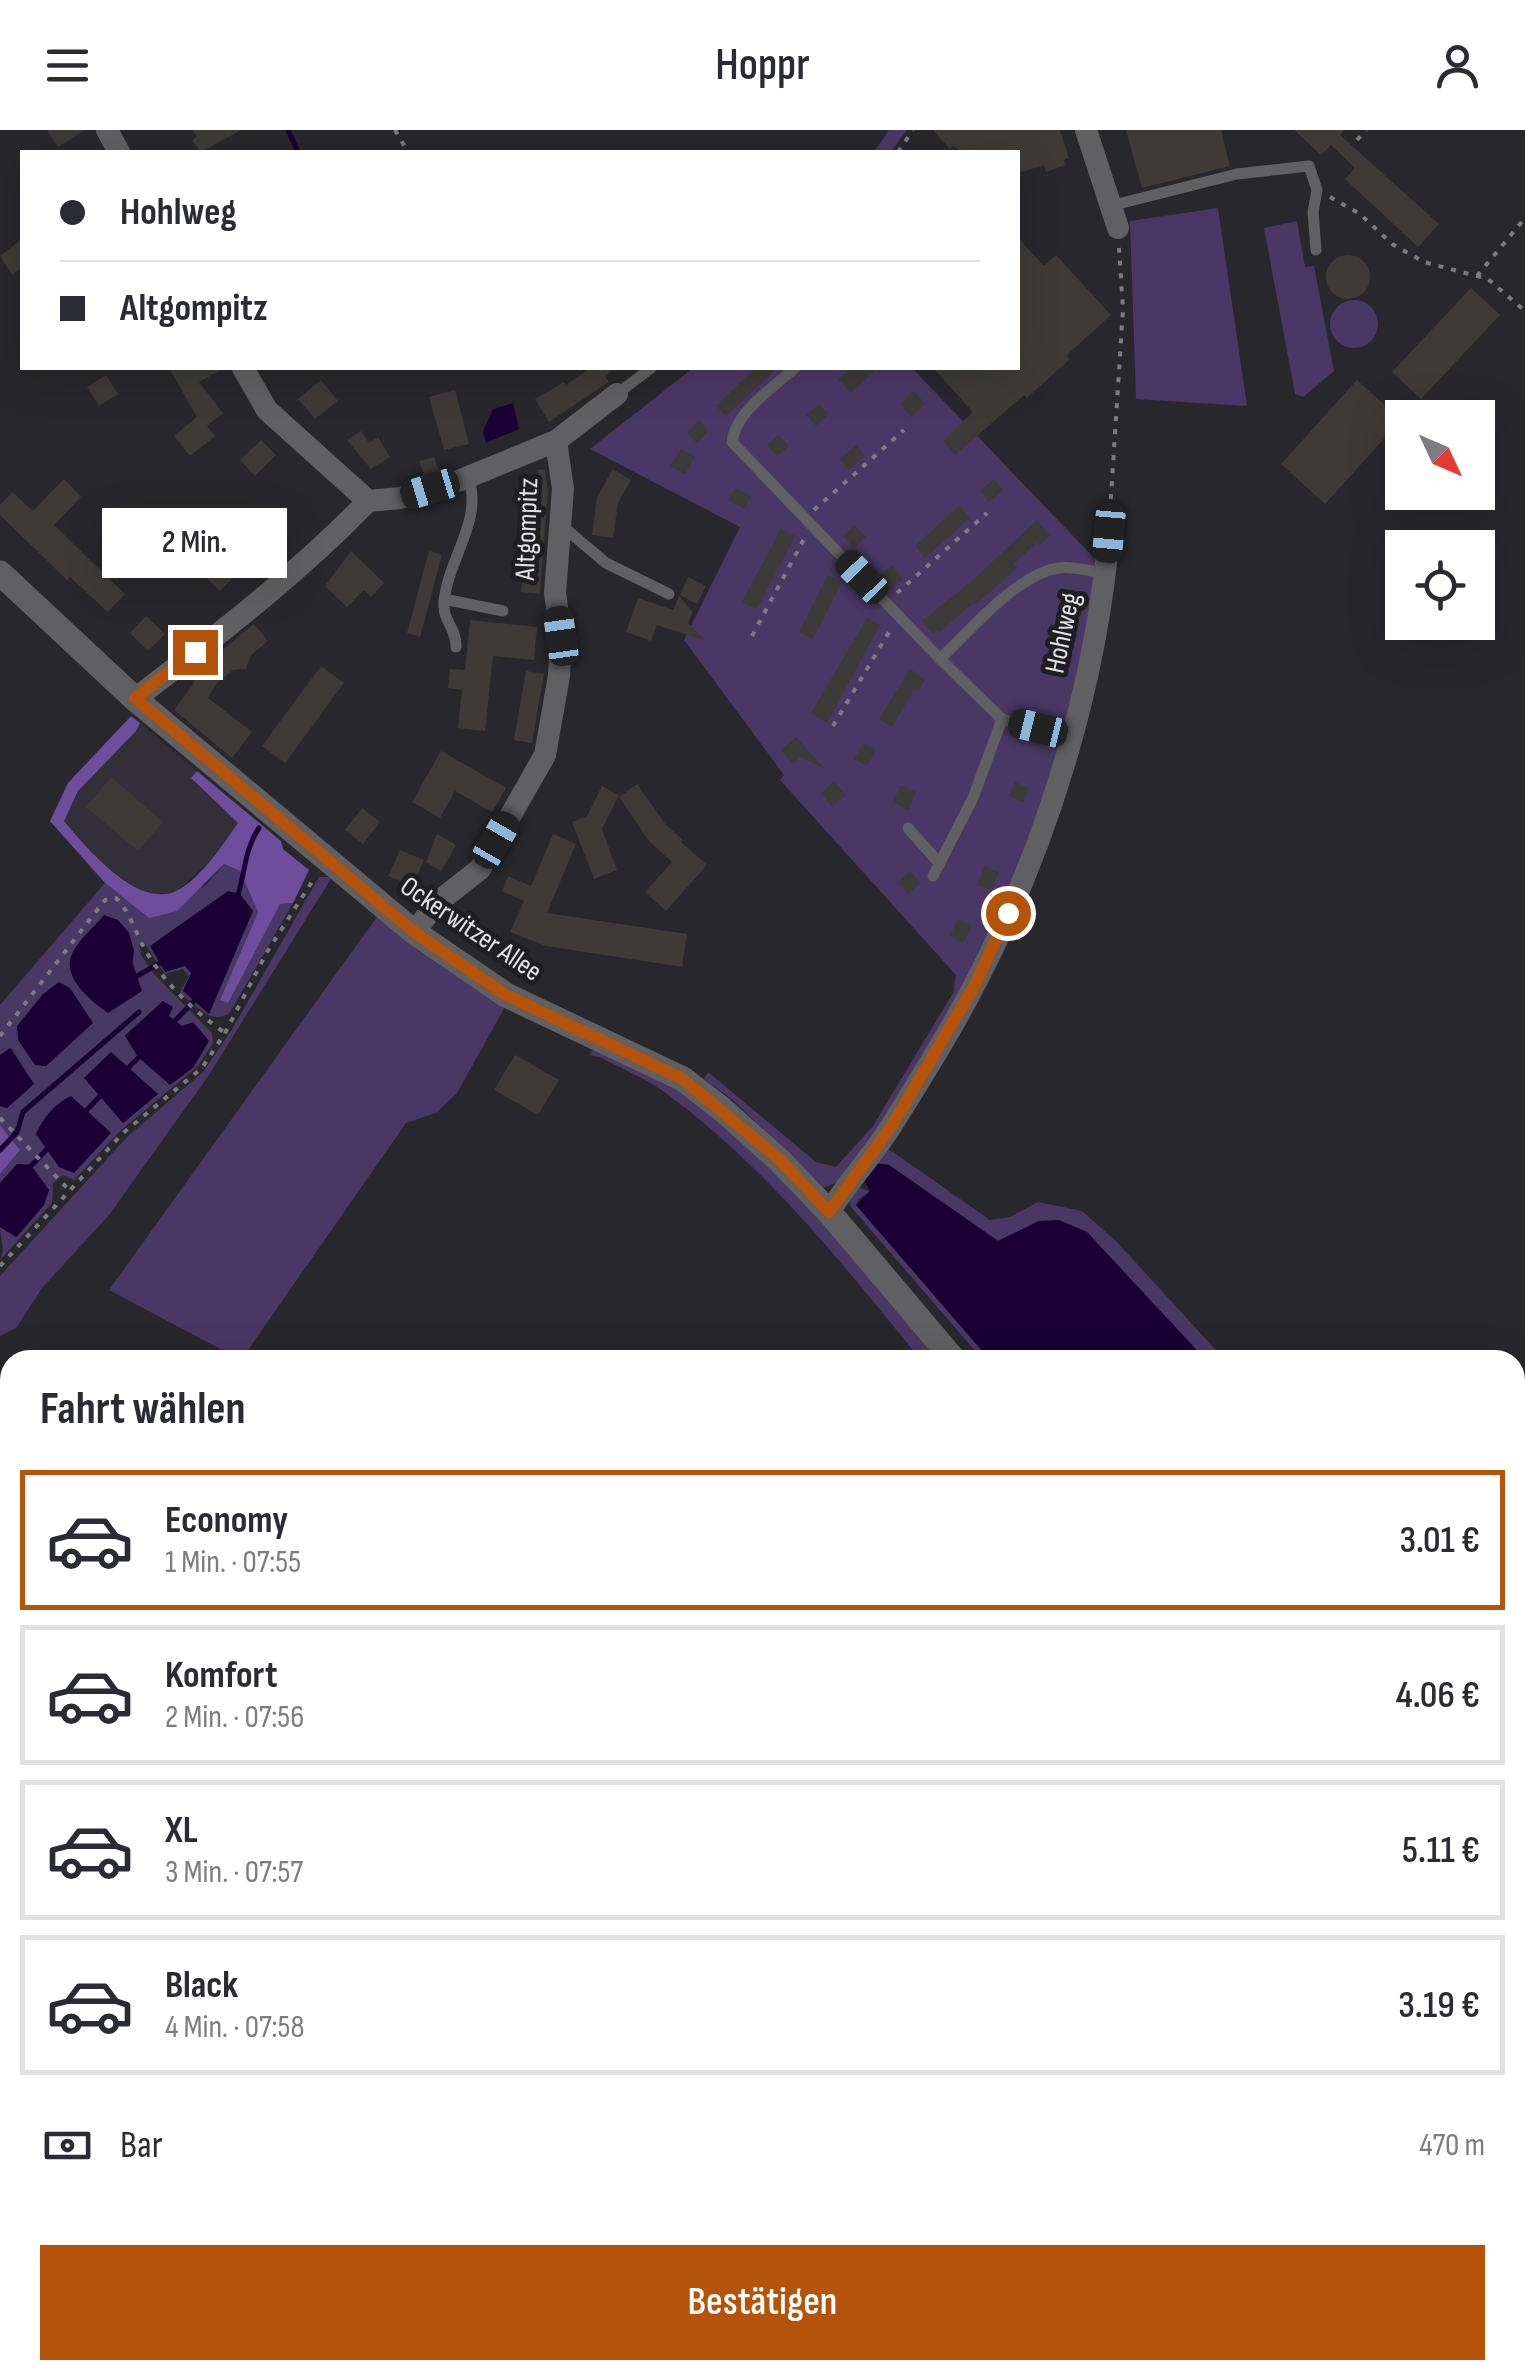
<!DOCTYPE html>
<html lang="de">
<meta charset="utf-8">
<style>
:root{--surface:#fff;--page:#f7f7f7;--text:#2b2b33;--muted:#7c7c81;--line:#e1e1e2;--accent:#b45309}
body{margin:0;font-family:"Sofia Sans Condensed",sans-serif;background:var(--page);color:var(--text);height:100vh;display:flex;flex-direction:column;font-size:38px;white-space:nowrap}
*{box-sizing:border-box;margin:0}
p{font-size:32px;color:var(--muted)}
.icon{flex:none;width:55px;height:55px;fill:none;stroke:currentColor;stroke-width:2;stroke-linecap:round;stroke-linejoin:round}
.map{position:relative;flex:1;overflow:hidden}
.drawer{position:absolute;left:0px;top:1220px;width:1525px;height:1030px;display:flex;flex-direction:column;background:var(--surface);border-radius:30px 30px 0 0;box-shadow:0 10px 40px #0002}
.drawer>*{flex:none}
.hud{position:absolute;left:20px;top:20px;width:1000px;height:220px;border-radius:0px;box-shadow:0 10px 40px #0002;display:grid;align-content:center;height:220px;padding:0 40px;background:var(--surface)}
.needle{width:65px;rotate:134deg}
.tools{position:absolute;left:1385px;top:270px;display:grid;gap:20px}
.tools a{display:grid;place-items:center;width:110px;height:110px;border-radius:0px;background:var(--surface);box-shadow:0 10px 40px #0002;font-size:50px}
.end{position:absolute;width:45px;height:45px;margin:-22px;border:12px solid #b45309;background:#fff;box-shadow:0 0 0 5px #fff}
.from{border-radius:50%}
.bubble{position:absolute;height:70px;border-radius:0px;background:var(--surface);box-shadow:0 10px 40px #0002;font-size:32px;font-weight:600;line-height:70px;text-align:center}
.car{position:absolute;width:30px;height:60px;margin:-30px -15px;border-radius:12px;box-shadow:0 0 8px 2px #0007;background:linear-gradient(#222 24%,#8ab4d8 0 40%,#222 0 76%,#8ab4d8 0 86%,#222 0)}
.hud b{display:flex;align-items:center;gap:35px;height:95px;font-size:38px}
.hud b+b{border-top:2px solid var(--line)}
.hud i{width:25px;height:25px;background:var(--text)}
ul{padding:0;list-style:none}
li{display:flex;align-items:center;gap:30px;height:140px;margin:0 20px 15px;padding:0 20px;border:5px solid var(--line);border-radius:0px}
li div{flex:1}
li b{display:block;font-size:38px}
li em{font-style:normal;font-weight:600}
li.selected{border-color:var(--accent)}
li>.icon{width:90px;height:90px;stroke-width:1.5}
h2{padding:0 40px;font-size:45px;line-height:120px}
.pay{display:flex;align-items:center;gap:25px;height:110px;padding:0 40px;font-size:38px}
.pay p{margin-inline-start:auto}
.button{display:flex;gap:20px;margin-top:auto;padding:20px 40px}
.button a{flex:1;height:115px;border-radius:0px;background:var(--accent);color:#fff;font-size:40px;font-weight:600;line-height:115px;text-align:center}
header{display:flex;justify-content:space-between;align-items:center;height:130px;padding:0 40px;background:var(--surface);font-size:45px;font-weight:600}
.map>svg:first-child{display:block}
.built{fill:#322f38}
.green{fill:#493865;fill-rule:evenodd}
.forest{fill:#6e4e9c}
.water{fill:#1a0035}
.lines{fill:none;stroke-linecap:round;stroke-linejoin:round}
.stream{stroke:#1a0035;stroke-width:5}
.building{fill:#3d3a37}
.path{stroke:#7c7b7e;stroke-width:4;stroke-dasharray:5 8;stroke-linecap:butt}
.service{stroke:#605f61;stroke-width:11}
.minor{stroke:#605f61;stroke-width:22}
.tertiary{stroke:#605f61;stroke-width:25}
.route{stroke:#b45309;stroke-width:12}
.labels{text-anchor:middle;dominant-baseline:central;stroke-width:10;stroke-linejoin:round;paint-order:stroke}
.street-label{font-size:28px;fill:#e4e3e6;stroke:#1f1e21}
</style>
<header><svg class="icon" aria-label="menu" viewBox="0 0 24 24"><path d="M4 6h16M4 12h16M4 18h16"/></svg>Hoppr<svg class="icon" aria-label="person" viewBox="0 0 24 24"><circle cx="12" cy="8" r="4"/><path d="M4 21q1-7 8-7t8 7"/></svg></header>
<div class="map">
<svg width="1525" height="2250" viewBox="0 0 1525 2250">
<rect width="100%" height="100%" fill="#28272b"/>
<path class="built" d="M 140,593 L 197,641 L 191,648 L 238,693 L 210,731 L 177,761 L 155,765 L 134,756 L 102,734 L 64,691 L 78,661 Z"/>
<g class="green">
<path d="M 889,0 L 907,0 L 891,22 L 874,22 Z"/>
<path d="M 1218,78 L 1247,276 L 1136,269 L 1130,91 Z"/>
<path d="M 1297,91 L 1305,137 L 1314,136 L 1334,241 L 1303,267 L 1295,264 L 1264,98 Z"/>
<circle cx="1354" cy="194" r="24"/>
<path d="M 693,238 L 912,238 L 1100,434 L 1087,521 L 1055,639 L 973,849 L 887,993 L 840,1051 L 823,1058 L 733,970 L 704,949 L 708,942 L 816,1032 L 836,1037 L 873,996 L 953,863 L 956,845 L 780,650 L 784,645 L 684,510 L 740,397 L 590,319 Z"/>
<path d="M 224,734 L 240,741 L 258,782 L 220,870 L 280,774 L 293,773 L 229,884 C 208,894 199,876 183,866 L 180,862 L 189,846 L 183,839 L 165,844 L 143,811 L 139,813 L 141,825 L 154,844 L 212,903 L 213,913 L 198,936 L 120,1001 L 74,1050 L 63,1045 L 53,1053 L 52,1073 L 0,1130 L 3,1121 L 0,1097 L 17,1107 L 44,1075 L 49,1060 L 30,1035 L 17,1034 L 0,1053 L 0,1044 L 20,1020 L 0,995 L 0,976 L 7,978 L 34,954 L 11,918 L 0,925 L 0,875 L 105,753 L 149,788 L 206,755 ZM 253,781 L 191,843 L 185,836 L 165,842 L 150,816 ZM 104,786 C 142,797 126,820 138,847 L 72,823 ZM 163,871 L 169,886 L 182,896 L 147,933 L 139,927 L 125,905 ZM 92,893 L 46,936 L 35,934 L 18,910 ZM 85,948 L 158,963 L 158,964 L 123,993 Z"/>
<path d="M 319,747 L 332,747 L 209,945 L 109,1085 L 42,1158 L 16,1198 L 0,1206 L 0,1146 L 127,1007 L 203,942 L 231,901 Z"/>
<path d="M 379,784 L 506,875 L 457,963 L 436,983 L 406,993 L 241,1230 L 109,1160 Z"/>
<path d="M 595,917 C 622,931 653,942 678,960 C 782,1031 861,1133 941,1230 L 921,1230 C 842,1133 769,1040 667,964 C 647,949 622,939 600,927 L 589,925 Z"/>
<path d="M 883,1015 L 990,1090 L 1010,1087 L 1038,1072 L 1082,1081 L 1116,1111 L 1225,1230 L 1206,1230 L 1086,1102 L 1039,1091 L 998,1111 L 889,1035 L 875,1033 Z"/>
<path d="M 854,1056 L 870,1061 L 859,1069 L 856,1075 L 990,1230 L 983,1230 L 851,1077 L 848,1069 Z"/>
<path d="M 507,2240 L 547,2240 L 541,2250 L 501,2250 Z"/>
</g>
<g class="forest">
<path d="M 131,586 L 140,593 L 136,601 L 78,661 L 64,691 C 86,717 137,779 176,761 C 199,751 224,713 238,693 L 191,648 L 197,641 L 281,711 L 283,719 L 309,740 L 293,773 L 280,774 L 228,873 L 220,870 L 258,782 L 240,741 L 224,734 L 177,781 L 149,788 L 105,753 L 50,691 L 68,653 Z"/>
<path d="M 0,995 L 20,1020 L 0,1044 Z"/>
</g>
<g class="water">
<path d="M 513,273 L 519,299 L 486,313 L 483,301 L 493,279 Z"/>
<path d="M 228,761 L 240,764 L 253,781 L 209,884 L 183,861 L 191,843 L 185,836 L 165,842 L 150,816 Z"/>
<path d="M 104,785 L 118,790 L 129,803 L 134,821 L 132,833 L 142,861 L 108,883 C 92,872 61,847 72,824 C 78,810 94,797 104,785 Z"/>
<path d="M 59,852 L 70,858 L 93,893 L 46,936 L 35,935 L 18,910 L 17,896 L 43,864 Z"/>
<path d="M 163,871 L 173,877 L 169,886 L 182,896 L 193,892 L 209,911 L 193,938 L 170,955 L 138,927 L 125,906 Z"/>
<path d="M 10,918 L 34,954 L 7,978 L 0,976 L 0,925 Z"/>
<path d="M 111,922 L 158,964 L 123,993 L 84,948 Z"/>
<path d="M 71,966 L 111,1003 L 74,1043 L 59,1037 L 36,1004 C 44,987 54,974 71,966 Z"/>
<path d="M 875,1033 L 889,1035 L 998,1111 L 1039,1091 L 1059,1090 L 1087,1102 L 1206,1230 L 990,1230 L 856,1075 L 870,1061 L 863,1049 Z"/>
<path d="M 17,1034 L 31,1035 L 49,1060 L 44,1075 L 16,1107 L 0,1097 L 0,1053 Z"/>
</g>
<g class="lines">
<g class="stream">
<path d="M 288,0 L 298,22"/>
<path d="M 237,768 C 245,745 244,720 259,698"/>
<path d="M 132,849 L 160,833"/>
<path d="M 171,895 L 193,872"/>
<path d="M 125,941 L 142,924"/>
<path d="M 83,984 L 103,963"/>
<path d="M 0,1020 L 17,1002 L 23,982 L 139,882"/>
<path d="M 27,1040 L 50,1016"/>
<path d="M 517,2250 L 523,2240"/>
</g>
</g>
<g class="building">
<path d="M 47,0 L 85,0 L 58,17 Z"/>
<path d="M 193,0 L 241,0 L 201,22 L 192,10 L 197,7 Z"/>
<path d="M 933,0 L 1060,0 L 1069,28 L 1064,30 L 1065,35 L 1046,42 L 1044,35 L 1018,43 L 1018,22 L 961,22 L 954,16 L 950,19 Z"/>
<path d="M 1126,0 L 1221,0 L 1230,36 L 1142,58 Z"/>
<path d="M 1294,0 L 1344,0 L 1340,5 L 1439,94 L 1418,117 L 1345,49 L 1355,38 L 1331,15 L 1321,25 Z"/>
<path d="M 1018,108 L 1044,136 L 1056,125 L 1111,185 L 1066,226 L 1070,229 L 1027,268 L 1024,265 L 955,325 L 943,311 L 973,282 L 933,238 L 1018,238 Z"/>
<path d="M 22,109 L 22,137 L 12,145 L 0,126 Z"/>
<circle cx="1348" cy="147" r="22"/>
<path d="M 1471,158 L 1500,185 L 1421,269 L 1392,242 Z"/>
<path d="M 169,238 L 225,238 L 199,252 L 223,283 L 207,296 L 215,306 L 190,326 L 174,306 L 197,287 Z"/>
<path d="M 590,238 L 616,238 L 605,246 L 609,252 L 549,292 L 535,269 L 564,252 L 566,255 Z"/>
<path d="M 755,238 L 777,238 L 726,286 L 716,276 Z"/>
<path d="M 851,238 L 878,238 L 851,263 L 838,249 Z"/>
<path d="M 106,245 L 118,264 L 99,276 L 87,257 Z"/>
<path d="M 321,250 L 338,271 L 315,289 L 298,269 Z"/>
<path d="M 1357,250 L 1401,290 L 1325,374 L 1281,334 Z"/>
<path d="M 455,260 L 469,314 L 444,320 L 429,267 Z"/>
<path d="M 914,261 L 925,274 L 911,287 L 900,274 Z"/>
<path d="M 819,274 L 829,284 L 816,296 L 806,285 Z"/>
<path d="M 699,290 L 709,300 L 697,313 L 687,303 Z"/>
<path d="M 361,301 L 369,313 L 378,307 L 390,327 L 371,339 L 347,310 Z"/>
<path d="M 779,305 L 789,316 L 777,326 L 767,315 Z"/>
<path d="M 261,310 L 276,325 L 255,346 L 240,330 Z"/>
<path d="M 856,315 L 865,326 L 849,340 L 840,329 Z"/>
<path d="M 681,319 L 695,327 L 685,344 L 670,336 Z"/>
<path d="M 434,327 L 439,341 L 424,345 L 419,331 Z"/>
<path d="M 545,339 L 548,360 L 540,464 L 521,462 L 525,430 L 532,431 L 538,399 L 541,375 L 538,340 Z"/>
<path d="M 613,339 L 631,350 L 618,373 L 613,408 L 592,405 L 597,367 Z"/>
<path d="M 64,349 L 81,367 L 54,395 L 125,464 L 108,482 L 70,447 L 67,450 L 0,385 L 0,375 L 12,362 L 33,381 Z"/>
<path d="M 994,349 L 1003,360 L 989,372 L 980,361 Z"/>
<path d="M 735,358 L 751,366 L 745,379 L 728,370 Z"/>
<path d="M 959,376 L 970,388 L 925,428 L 915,416 Z"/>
<path d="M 190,381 L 211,400 L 203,409 L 238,442 L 220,461 L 165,409 Z"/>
<path d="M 1037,390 L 1050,406 L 1039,415 L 1037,412 L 1014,434 L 1017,438 L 975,475 L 973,473 L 940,502 L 938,500 L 933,503 L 922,491 L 973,450 Z"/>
<path d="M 855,395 L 866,407 L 854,418 L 843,406 Z"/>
<path d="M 781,399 L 795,406 L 757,479 L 742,472 Z"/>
<path d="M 351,421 L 384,453 L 371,467 L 364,460 L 347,477 L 325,456 Z"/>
<path d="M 429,421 L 442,425 L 420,507 L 407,503 Z"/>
<path d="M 892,436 L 903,449 L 890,460 L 879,447 Z"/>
<path d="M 828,445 L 842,452 L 813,509 L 799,502 Z"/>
<path d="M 688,447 L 706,456 L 697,474 L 680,465 Z"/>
<path d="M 679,466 L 693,482 L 688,493 L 706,511 L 657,495 L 651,511 L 626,502 L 638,468 L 673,480 Z"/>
<path d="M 146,486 L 165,504 L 148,521 L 130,503 Z"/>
<path d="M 867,488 L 880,495 L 827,593 L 811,583 Z"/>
<path d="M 470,490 L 537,497 L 534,530 L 493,526 L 485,601 L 458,598 L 462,560 L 448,558 L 450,539 L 465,540 Z"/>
<path d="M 254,494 L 268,511 L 251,525 L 246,539 L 233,540 L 216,554 L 208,568 L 252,602 L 232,628 L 174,580 L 192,556 L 200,538 Z"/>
<path d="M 321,536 L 344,553 L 285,633 L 262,616 Z"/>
<path d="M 910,539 L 925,550 L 918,562 L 914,560 L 892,597 L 879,589 Z"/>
<path d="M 526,541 L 544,544 L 532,613 L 514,610 Z"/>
<path d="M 796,607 L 824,638 L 824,639 L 800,627 L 793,634 L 781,620 Z"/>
<path d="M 863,613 L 876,620 L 867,636 L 854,629 Z"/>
<path d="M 441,621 L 506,658 L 492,682 L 455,661 L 440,688 L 412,672 Z"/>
<path d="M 111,647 L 163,692 L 138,721 L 86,677 Z"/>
<path d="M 834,652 L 846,665 L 832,677 L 821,663 Z"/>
<path d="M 1015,652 L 1029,658 L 1023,672 L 1009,666 Z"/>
<path d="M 637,654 L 666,695 L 683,710 L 681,712 L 707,735 L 666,781 L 645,762 L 672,732 L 649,711 L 619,667 Z"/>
<path d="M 901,655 L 916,662 L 908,680 L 893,672 Z"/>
<path d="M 602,656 L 619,665 L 602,699 L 617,740 L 594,749 L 572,692 L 587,686 Z"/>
<path d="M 362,678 L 380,692 L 363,714 L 345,700 Z"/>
<path d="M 437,704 L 456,715 L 441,741 L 426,732 Z"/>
<path d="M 553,704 L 576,714 L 547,783 L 687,804 L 682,837 L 546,816 L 510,802 L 524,771 L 502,761 L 508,746 L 531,756 Z"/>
<path d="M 400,720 L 424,730 L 413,756 L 388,746 Z"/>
<path d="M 985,736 L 999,742 L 991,760 L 977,755 Z"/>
<path d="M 910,741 L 920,753 L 908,764 L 898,752 Z"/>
<path d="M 958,789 L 972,796 L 963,813 L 950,806 Z"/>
<path d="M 515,925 L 559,950 L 538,985 L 494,960 Z"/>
</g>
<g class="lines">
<g class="path">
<path d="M 395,0 L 408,22"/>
<path d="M 1357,10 L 1366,0"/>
<path d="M 898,22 L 913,0"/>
<path d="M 1330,67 L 1360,84 L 1392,114 L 1424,132 L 1488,149 L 1525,181"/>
<path d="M 1477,146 L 1525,88"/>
<path d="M 814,380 L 904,300"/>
<path d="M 1110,382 L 1123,179 L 1119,118"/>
<path d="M 897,463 L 987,383"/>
<path d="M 752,506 L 804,409"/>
<path d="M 833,596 L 892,497"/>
<path d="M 0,906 L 105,770 L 116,768 C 131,783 136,805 147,823 C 168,857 194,881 225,903"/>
<path d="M 0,988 L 69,1060"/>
<path d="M 0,1136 L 123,1003 L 202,938 L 225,903 L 267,822 L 315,747"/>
<path d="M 492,2250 L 498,2240"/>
</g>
<g class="service">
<path d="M 1110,76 L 1237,44 L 1309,36 L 1317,60 L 1313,82 L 1316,120"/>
<path d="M 795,238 C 774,257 735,282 732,312 L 940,529 L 1002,589 L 1038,598"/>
<path d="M 617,264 L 651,238"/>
<path d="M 561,395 L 606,433 L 669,464"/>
<path d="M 444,469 L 503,481"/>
<path d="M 456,517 C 457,499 442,490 444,472 C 448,428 484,390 468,347"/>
<path d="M 940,529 C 971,500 1016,445 1058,438 C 1073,435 1090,442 1106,443"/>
<path d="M 908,698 L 940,734"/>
<path d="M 933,746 L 973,668 L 1002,589"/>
</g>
<g class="minor">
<path d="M 107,0 L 119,22"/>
<path d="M 1086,0 L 1118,98"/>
<path d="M 243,238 L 267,280 L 368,371"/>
<path d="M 135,569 C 216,506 297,445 368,371 L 400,368 L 461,350 L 556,311 L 617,264"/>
<path d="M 414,802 L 438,772 L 480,739 L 545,625 L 559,546 L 561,506 L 555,463 L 563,359 L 556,311"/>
<path d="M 829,1082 C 849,1050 876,1022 895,990 C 923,945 952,899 976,852 C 1047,715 1096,557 1109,403"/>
</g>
<g class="tertiary">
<path d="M 0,443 L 135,569 L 414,802 L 506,865 L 683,949 L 723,980 L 780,1031 L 829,1082 L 954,1230"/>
<path d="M 1515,1630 L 1525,1634"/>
</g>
</g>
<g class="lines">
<path class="route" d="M 195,522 L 135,568 L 414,802 L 506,865 L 683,949 L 780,1030 L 829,1082 L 893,994 L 976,853 L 1008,783"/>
</g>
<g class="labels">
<g class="street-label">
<text transform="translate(527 399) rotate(-88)">Altgompitz</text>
<text transform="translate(1063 503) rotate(-78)">Hohlweg</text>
<text transform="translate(471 799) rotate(34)">Ockerwitzer Allee</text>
</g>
</g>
</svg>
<div class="tools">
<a><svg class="needle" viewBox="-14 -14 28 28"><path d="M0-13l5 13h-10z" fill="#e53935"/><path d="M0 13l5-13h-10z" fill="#7c7c81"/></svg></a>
<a><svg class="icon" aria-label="locate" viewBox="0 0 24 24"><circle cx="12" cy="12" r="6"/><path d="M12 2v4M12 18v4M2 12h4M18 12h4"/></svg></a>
</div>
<i class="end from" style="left:1008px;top:783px"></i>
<i class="end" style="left:195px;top:522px"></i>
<div class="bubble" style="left:102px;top:378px;width:185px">2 Min.</div>
<i class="car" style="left:430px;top:359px;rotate:253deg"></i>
<i class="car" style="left:1109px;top:403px;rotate:185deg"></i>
<i class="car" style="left:862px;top:447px;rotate:316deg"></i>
<i class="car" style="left:561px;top:506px;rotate:352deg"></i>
<i class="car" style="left:1038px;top:598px;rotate:284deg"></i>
<i class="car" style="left:496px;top:710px;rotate:30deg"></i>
<div class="hud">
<b><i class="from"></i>Hohlweg</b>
<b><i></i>Altgompitz</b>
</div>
<section class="drawer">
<h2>Fahrt wählen</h2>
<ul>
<li class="selected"><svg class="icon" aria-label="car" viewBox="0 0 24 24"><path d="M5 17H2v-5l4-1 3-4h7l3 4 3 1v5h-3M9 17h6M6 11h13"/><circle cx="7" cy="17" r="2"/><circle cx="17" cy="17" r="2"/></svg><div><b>Economy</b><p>1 Min. · 07:55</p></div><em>3.01 €</em></li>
<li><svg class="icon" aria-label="car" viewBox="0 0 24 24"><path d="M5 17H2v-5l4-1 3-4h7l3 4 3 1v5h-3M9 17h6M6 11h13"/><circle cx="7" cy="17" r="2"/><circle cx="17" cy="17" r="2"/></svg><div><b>Komfort</b><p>2 Min. · 07:56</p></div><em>4.06 €</em></li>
<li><svg class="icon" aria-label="car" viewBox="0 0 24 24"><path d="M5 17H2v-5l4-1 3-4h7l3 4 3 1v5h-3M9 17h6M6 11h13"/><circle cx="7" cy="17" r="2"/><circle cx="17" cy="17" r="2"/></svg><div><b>XL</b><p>3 Min. · 07:57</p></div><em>5.11 €</em></li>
<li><svg class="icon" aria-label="car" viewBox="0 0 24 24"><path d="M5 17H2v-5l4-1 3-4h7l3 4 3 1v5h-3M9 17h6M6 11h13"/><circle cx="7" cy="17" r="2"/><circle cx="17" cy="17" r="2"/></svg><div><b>Black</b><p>4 Min. · 07:58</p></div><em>3.19 €</em></li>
</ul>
<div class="pay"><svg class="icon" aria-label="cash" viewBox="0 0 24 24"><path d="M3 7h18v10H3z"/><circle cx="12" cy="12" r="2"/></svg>Bar<p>470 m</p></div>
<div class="button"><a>Bestätigen</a></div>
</section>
</div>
